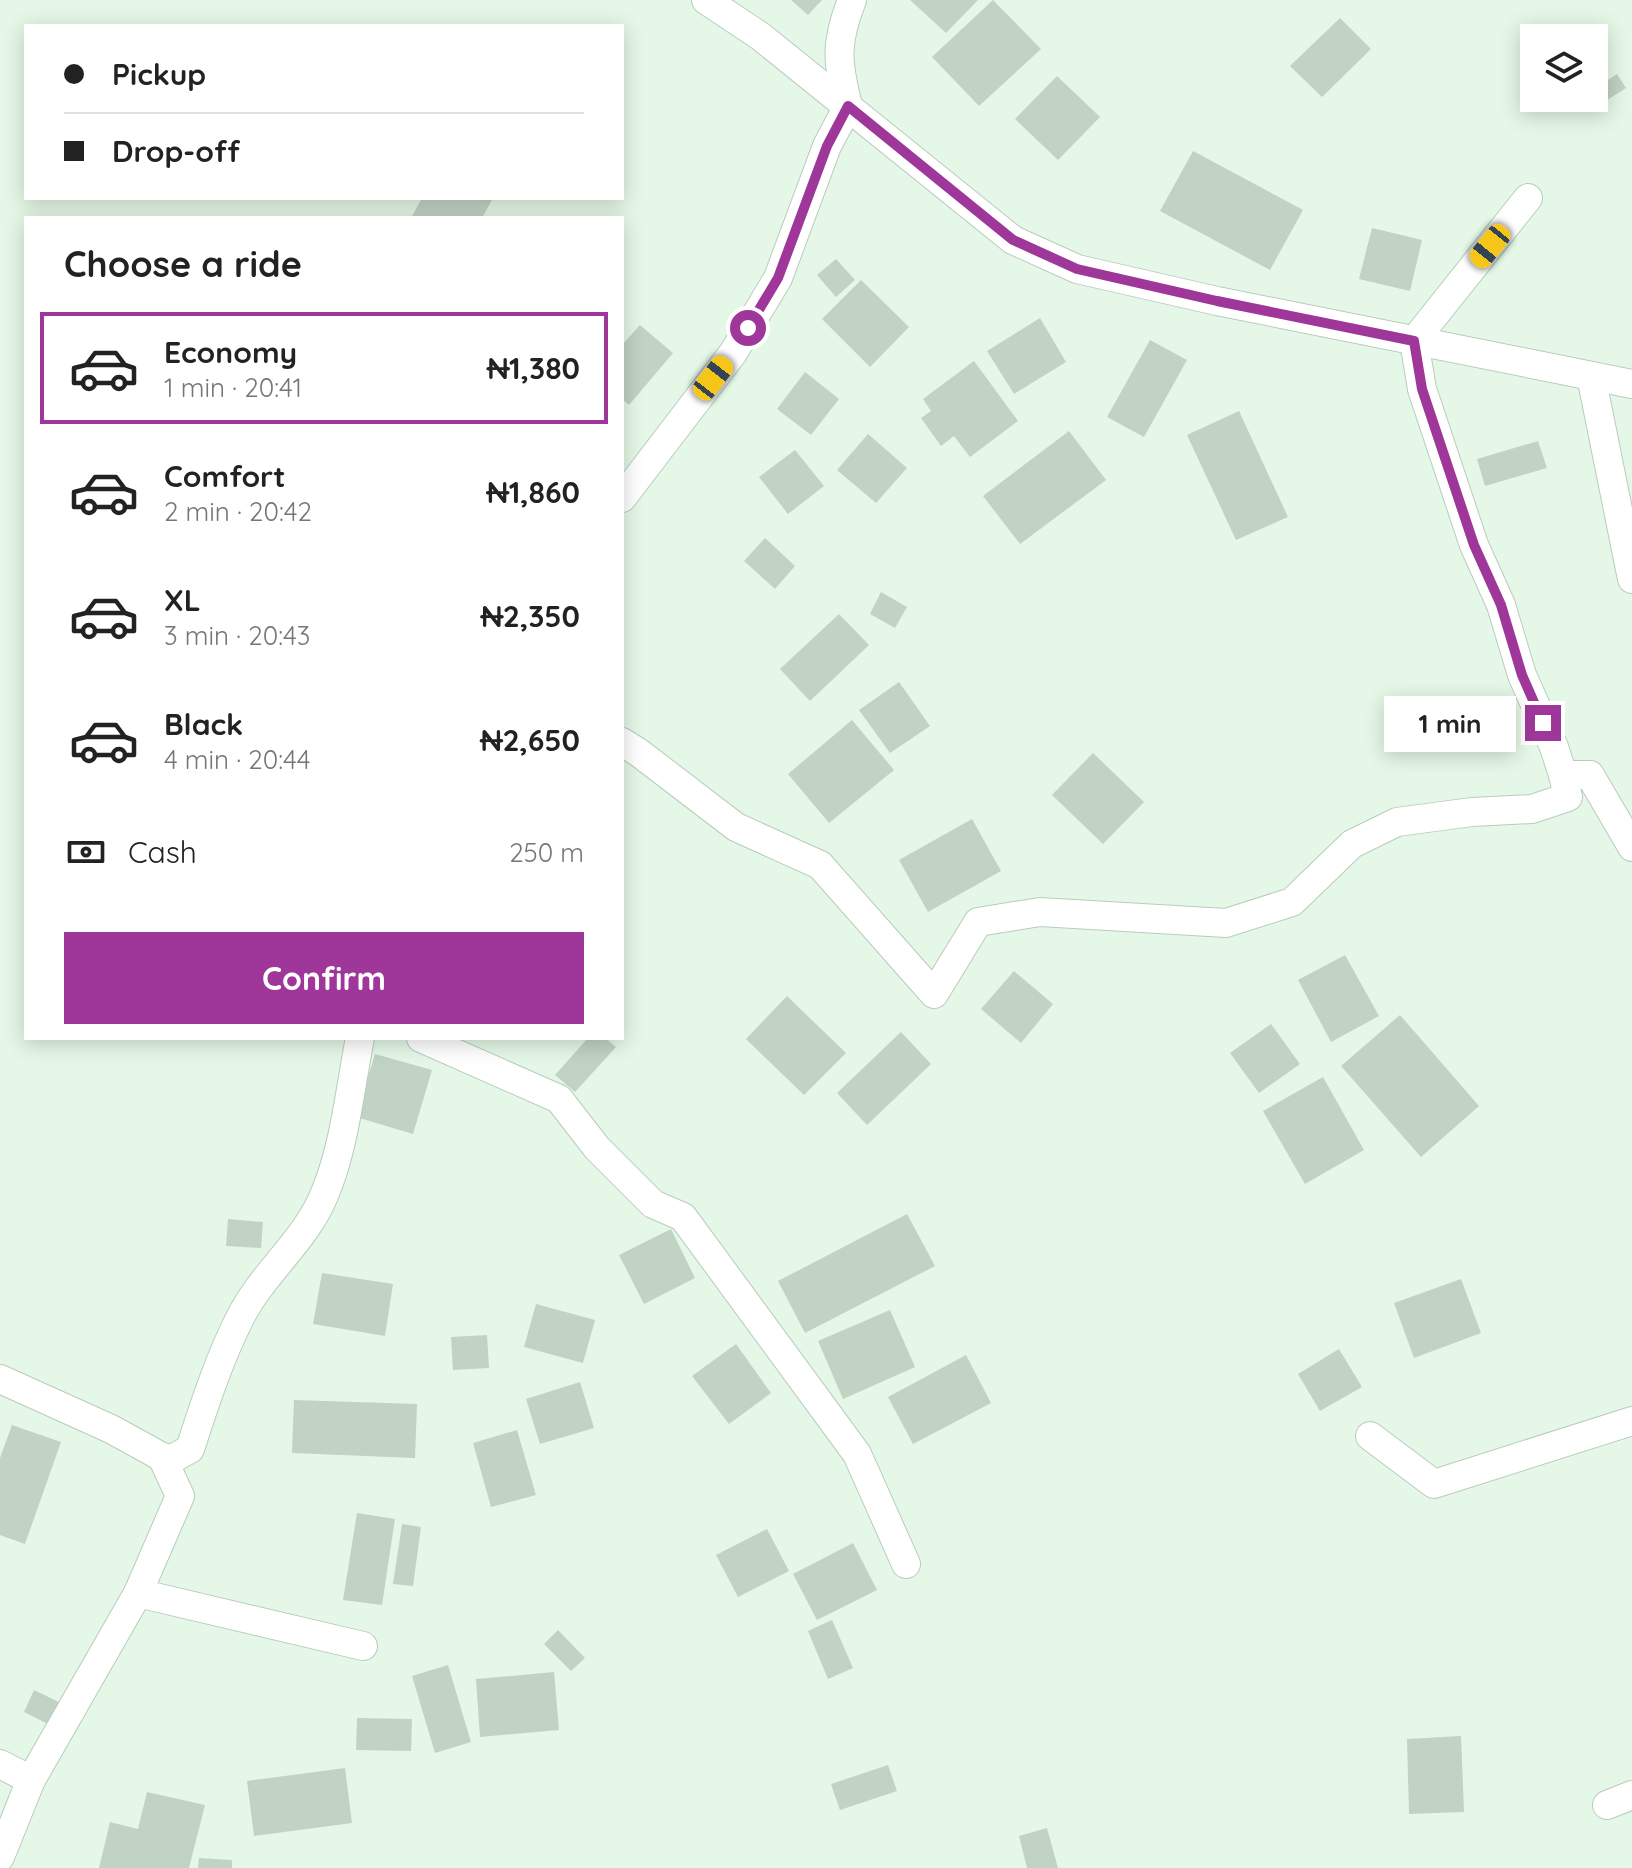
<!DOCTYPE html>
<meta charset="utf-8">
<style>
:root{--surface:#fff;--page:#f2f2f2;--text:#222;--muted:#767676;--line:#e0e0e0;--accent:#9f379a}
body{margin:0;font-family:Quicksand,sans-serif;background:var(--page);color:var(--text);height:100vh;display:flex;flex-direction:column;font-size:30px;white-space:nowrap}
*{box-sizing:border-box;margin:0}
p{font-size:26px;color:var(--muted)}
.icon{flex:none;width:44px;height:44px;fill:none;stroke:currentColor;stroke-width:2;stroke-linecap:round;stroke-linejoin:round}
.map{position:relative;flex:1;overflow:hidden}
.drawer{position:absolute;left:24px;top:216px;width:600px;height:824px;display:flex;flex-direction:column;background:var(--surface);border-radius:0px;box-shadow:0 4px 20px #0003}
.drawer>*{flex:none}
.hud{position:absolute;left:24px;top:24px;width:600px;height:176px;border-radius:0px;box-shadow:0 4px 20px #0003;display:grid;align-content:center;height:176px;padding:0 40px;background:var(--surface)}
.fabs{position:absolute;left:1520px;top:24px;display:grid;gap:16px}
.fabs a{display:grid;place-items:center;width:88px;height:88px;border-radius:0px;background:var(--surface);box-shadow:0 4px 20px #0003;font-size:40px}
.end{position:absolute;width:36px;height:36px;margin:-18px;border:10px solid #9f379a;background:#fff;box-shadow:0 0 0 4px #fff}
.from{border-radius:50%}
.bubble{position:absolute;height:56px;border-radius:0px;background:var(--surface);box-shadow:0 4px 20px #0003;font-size:26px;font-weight:700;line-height:56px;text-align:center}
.car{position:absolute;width:24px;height:48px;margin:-24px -12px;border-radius:10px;box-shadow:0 0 6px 2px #0007;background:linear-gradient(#f5c518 24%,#345 0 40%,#f5c518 0 76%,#345 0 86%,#f5c518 0)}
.hud b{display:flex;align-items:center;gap:28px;height:76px;font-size:30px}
.hud b+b{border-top:2px solid var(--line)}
.hud i{width:20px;height:20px;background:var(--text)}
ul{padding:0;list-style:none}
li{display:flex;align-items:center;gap:24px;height:112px;margin:0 16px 12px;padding:0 24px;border:4px solid transparent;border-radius:0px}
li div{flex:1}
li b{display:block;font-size:30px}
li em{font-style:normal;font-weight:700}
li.selected{border-color:var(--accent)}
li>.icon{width:72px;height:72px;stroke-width:1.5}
h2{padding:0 40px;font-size:36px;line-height:96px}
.pay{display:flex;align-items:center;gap:20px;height:88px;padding:0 40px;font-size:30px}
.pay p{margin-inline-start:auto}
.cta{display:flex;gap:16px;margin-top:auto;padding:16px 40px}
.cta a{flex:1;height:92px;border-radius:0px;background:var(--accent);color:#fff;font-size:32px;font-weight:700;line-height:92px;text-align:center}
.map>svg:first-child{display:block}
.building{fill:#c1d3c3}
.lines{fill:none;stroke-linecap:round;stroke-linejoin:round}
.street-casing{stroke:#b9ccbc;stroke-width:30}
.street{stroke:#fff;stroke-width:28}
.route{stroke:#9f379a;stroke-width:10}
</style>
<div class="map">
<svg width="1632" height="1868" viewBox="0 0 1632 1868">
<rect width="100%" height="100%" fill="#e5f8e7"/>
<g class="building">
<path d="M 791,0 L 822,0 L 808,15 Z"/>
<path d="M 910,0 L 978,0 L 946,33 Z"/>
<path d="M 993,0 L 1041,49 L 979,106 L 932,57 Z"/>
<path d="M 1340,18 L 1371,49 L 1322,97 L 1290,66 Z"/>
<path d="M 1617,74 L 1626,88 L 1604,102 L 1594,89 Z"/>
<path d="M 1057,76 L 1100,117 L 1058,160 L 1015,119 Z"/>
<path d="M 1193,151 L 1303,210 L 1270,270 L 1160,211 Z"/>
<path d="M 422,198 L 493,198 L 482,218 L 411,218 Z"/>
<path d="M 1372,228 L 1422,240 L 1410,291 L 1359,279 Z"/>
<path d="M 836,259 L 855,280 L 836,297 L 817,275 Z"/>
<path d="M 861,280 L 909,327 L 870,367 L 822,319 Z"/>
<path d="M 1040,318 L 1066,362 L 1014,394 L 987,351 Z"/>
<path d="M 640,325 L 673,353 L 629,405 L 622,399 L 622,345 Z"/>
<path d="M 1150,340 L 1187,360 L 1144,437 L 1107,417 Z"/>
<path d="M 974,361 L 1018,421 L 970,457 L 954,436 L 941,446 L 921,418 L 931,411 L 923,399 Z"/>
<path d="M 805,372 L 839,399 L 811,435 L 777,409 Z"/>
<path d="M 1239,411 L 1288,517 L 1236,540 L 1187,435 Z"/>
<path d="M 1069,431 L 1106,480 L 1020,544 L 983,496 Z"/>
<path d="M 868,434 L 907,468 L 876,503 L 837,470 Z"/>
<path d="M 1538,441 L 1547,468 L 1485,486 L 1477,459 Z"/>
<path d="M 795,450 L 824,486 L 788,514 L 759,477 Z"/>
<path d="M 765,538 L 795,566 L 775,589 L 744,561 Z"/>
<path d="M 881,592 L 907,607 L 895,628 L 870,614 Z"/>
<path d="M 839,614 L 869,645 L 810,701 L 780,669 Z"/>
<path d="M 899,682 L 930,726 L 890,753 L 859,710 Z"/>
<path d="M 852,720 L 894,770 L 829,823 L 788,774 Z"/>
<path d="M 1093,753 L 1144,802 L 1103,844 L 1052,795 Z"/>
<path d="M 972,819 L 1001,871 L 928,912 L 899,860 Z"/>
<path d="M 1345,955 L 1379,1016 L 1331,1042 L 1298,980 Z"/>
<path d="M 1014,971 L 1053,1004 L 1021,1043 L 981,1009 Z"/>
<path d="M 787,996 L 846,1053 L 804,1095 L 746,1039 Z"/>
<path d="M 1400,1015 L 1479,1106 L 1421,1157 L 1341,1066 Z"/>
<path d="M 1271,1024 L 1300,1064 L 1259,1093 L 1230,1053 Z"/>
<path d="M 901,1032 L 931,1064 L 867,1125 L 837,1093 Z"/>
<path d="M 588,1038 L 605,1038 L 616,1047 L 575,1092 L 555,1075 Z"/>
<path d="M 375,1054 L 432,1070 L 413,1134 L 356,1117 Z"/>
<path d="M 1323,1077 L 1364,1150 L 1305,1184 L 1263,1111 Z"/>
<path d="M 907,1214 L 935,1266 L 805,1333 L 778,1281 Z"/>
<path d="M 228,1219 L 263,1222 L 261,1248 L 226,1246 Z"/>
<path d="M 671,1229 L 695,1278 L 644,1304 L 619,1255 Z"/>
<path d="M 322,1273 L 393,1284 L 385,1336 L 313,1324 Z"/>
<path d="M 1461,1279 L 1481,1333 L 1414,1358 L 1394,1303 Z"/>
<path d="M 536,1304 L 595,1320 L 583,1363 L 524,1347 Z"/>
<path d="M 890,1310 L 915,1367 L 843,1399 L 818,1341 Z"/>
<path d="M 487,1335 L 489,1368 L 453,1370 L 451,1337 Z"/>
<path d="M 736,1344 L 771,1393 L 729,1424 L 692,1376 Z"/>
<path d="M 1339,1349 L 1362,1387 L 1320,1411 L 1298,1374 Z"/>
<path d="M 966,1355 L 991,1403 L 913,1444 L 888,1397 Z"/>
<path d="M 580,1382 L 594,1428 L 540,1444 L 526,1399 Z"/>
<path d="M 294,1400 L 417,1404 L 415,1458 L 292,1453 Z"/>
<path d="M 12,1425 L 61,1442 L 25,1544 L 0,1535 L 0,1458 Z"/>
<path d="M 517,1430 L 536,1495 L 491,1507 L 473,1443 Z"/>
<path d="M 357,1513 L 395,1519 L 382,1605 L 343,1600 Z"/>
<path d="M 402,1524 L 421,1527 L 413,1586 L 393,1584 Z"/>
<path d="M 767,1529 L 789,1571 L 738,1597 L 716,1555 Z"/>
<path d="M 853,1543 L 877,1590 L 817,1620 L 793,1574 Z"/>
<path d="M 832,1620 L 853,1668 L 828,1679 L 808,1631 Z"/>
<path d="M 558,1630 L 585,1658 L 571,1671 L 544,1644 Z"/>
<path d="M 448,1665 L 471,1742 L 435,1753 L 412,1676 Z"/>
<path d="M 554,1672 L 559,1730 L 480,1737 L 476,1679 Z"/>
<path d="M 34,1690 L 63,1704 L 52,1726 L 24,1712 Z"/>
<path d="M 357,1718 L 412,1719 L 411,1751 L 356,1750 Z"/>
<path d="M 1461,1736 L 1464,1812 L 1409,1814 L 1407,1739 Z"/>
<path d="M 888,1765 L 897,1791 L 840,1810 L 831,1784 Z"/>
<path d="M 345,1768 L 352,1823 L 254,1836 L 247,1781 Z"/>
<path d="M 147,1792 L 205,1805 L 189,1868 L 99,1868 L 110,1822 L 138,1829 Z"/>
<path d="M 1047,1828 L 1058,1868 L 1027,1868 L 1019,1836 Z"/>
<path d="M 199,1858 L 232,1860 L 232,1868 L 198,1868 Z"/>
</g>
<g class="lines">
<defs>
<g id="street">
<path d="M 706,0 L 760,36 L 1013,240 L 1077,269 L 1217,301 L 1632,384"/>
<path d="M 1528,198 L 1414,341 L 1422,389 L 1474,545 L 1501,605 L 1522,675 L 1554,747 L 1563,775"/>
<path d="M 1591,376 L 1632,579"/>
<path d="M 622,498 L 733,353 L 778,278 L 827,146 L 848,106 C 837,62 835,43 852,0"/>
<path d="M 622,742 L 638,752 L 736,827 L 820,865 L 934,994 L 978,922 L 1040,912 L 1226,923 L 1292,902 L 1352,844 L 1397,822 L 1472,812 L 1532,809 L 1568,797 L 1563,775 L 1590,775 L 1632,847"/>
<path d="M 421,1038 L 559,1099 L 597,1148 L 653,1204 L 683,1217 L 857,1454 L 906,1564"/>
<path d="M 0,1379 L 111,1429 L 162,1457 L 172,1459 L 190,1449 C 204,1406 219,1359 240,1318 C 263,1272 306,1241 325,1193 C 345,1145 350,1088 360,1038"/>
<path d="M 1370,1436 L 1434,1484 L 1632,1421"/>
<path d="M 138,1593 L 363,1646"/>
<path d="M 0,1764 L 31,1780"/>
<path d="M 1607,1805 L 1632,1795"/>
<path d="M 0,1857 L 31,1780 L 138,1593 L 180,1496 L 162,1457"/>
</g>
</defs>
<use href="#street" class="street-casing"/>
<use href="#street" class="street"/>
</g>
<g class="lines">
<path class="route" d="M 748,328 L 778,278 L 827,146 L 848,106 L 1013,240 L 1077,269 L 1217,301 L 1414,341 L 1422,389 L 1474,545 L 1501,605 L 1522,675 L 1543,723"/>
</g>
</svg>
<div class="fabs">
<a><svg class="icon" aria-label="layers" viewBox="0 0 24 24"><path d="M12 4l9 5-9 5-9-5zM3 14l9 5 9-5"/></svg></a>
</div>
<i class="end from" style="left:748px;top:328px"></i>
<i class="end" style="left:1543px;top:723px"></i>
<div class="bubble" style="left:1384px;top:696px;width:132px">1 min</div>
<i class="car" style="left:1490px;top:246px;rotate:219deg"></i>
<i class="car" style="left:713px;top:378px;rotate:38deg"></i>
<div class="hud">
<b><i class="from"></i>Pickup</b>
<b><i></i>Drop-off</b>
</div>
<section class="drawer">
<h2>Choose a ride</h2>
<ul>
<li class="selected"><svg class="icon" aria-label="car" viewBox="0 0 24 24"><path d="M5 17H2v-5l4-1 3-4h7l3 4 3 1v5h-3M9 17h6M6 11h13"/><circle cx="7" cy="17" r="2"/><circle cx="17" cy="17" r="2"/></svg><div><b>Economy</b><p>1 min · 20:41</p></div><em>₦1,380</em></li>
<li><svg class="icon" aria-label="car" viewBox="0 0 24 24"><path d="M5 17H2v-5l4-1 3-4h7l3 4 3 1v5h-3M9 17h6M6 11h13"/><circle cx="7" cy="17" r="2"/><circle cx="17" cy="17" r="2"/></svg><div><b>Comfort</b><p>2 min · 20:42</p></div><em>₦1,860</em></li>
<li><svg class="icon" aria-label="car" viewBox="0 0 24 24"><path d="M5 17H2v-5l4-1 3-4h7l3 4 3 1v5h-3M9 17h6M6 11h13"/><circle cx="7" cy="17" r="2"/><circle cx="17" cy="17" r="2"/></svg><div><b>XL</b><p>3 min · 20:43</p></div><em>₦2,350</em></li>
<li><svg class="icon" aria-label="car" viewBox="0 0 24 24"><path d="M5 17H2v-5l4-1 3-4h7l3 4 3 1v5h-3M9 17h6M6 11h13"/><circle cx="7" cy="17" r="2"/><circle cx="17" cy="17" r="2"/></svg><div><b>Black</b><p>4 min · 20:44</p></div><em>₦2,650</em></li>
</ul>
<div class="pay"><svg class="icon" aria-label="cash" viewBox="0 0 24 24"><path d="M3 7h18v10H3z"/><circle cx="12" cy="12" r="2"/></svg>Cash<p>250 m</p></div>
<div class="cta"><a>Confirm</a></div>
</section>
</div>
